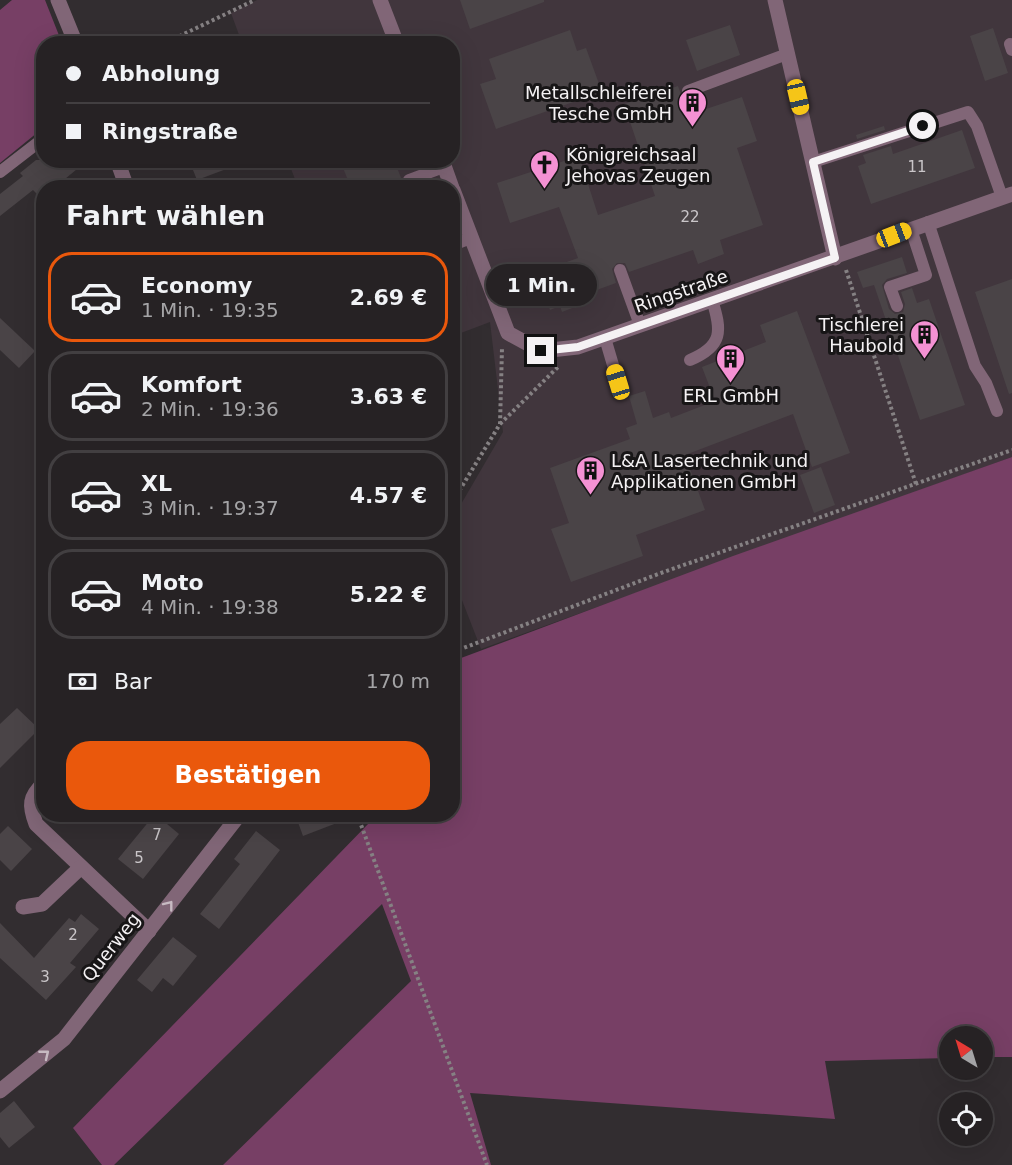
<!DOCTYPE html>
<html lang="de">
<meta charset="utf-8">
<style>
:root{--surface:#262224;--page:#322f31;--text:#f1f3f6;--muted:#a4a4a6;--line:#423f41;--accent:#ea580c}
body{margin:0;font-family:"DejaVu Sans",sans-serif;background:var(--page);color:var(--text);height:100vh;display:flex;flex-direction:column;font-size:22px;white-space:nowrap}
*{box-sizing:border-box;margin:0}
p{font-size:20px;color:var(--muted)}
.icon{flex:none;width:33px;height:33px;fill:none;stroke:currentColor;stroke-width:2;stroke-linecap:round;stroke-linejoin:round}
.map{position:relative;flex:1;overflow:hidden}
.details{position:absolute;left:36px;top:180px;width:424px;height:642px;display:flex;flex-direction:column;background:var(--surface);border-radius:24px;box-shadow:0 6px 24px #0002,0 0 0 2px var(--line)}
.details>*{flex:none}
.hud{position:absolute;left:36px;top:36px;width:424px;height:132px;border-radius:24px;box-shadow:0 6px 24px #0002,0 0 0 2px var(--line);display:grid;align-content:center;height:132px;padding:0 30px;background:var(--surface)}
.needle{width:39px;rotate:322deg}
.controls{position:absolute;left:939px;top:1026px;display:grid;gap:12px}
.controls a{display:grid;place-items:center;width:54px;height:54px;border-radius:50%;background:var(--surface);box-shadow:0 6px 24px #0002,0 0 0 2px var(--line);font-size:30px}
.end{position:absolute;width:27px;height:27px;margin:-14px;border:8px solid #f5f2f4;background:#111;box-shadow:0 0 0 3px #111}
.from{border-radius:50%}
.bubble{position:absolute;height:42px;border-radius:21px;background:var(--surface);box-shadow:0 6px 24px #0002,0 0 0 2px var(--line);font-size:20px;font-weight:700;line-height:42px;text-align:center}
.car{position:absolute;width:18px;height:36px;margin:-18px -9px;border-radius:8px;box-shadow:0 0 4px 2px #0007;background:linear-gradient(#f5c518 24%,#345 0 40%,#f5c518 0 76%,#345 0 86%,#f5c518 0)}
.hud b{display:flex;align-items:center;gap:21px;height:57px;font-size:22px}
.hud b+b{border-top:2px solid var(--line)}
.hud i{width:15px;height:15px;background:var(--text)}
ul{padding:0;list-style:none}
li{display:flex;align-items:center;gap:18px;height:90px;margin:0 12px 9px;padding:0 18px;border:3px solid var(--line);border-radius:24px}
li div{flex:1}
li b{display:block;font-size:22px}
li em{font-style:normal;font-weight:700}
li.current{border-color:var(--accent)}
li>.icon{width:54px;height:54px;stroke-width:1.5}
h2{padding:0 30px;font-size:27px;line-height:72px}
.pay{display:flex;align-items:center;gap:15px;height:66px;padding:0 30px;font-size:22px}
.pay p{margin-inline-start:auto}
.primary-button{display:flex;gap:12px;margin-top:auto;padding:12px 30px}
.primary-button a{flex:1;height:69px;border-radius:24px;background:var(--accent);color:#fff;font-size:24px;font-weight:700;line-height:69px;text-align:center}
.map>svg:first-child{display:block}
.built{fill:#41363d}
.grass{fill:#773f65}
.building{fill:#4a4447}
.lines{fill:none;stroke-linecap:round;stroke-linejoin:round}
.path{stroke:#858183;stroke-width:4;stroke-dasharray:3 3;stroke-linecap:butt}
.service{stroke:#816677;stroke-width:12}
.minor{stroke:#816677;stroke-width:15}
.oneway{stroke:#c7bac2}
.route{stroke:#f5f2f4;stroke-width:8}
.labels{text-anchor:middle;dominant-baseline:central;stroke-width:6;stroke-linejoin:round;paint-order:stroke}
.number-label{font-size:15px;fill:#cac6c9}
.poi-label{font-size:18px;fill:#f5f2f4;stroke:#181617;text-anchor:end}
.street-label{font-size:18px;fill:#f5f2f4;stroke:#181617}
</style>
<div class="map">
<svg width="1012" height="1165" viewBox="0 0 1012 1165">
<rect width="100%" height="100%" fill="#322d30"/>
<path class="built" d="M 257,0 L 1012,0 L 1012,457 L 481,649 L 453,577 L 453,518 L 503,432 L 490,322 L 453,336 L 453,188 L 298,187 L 288,161 L 453,160 L 453,44 L 242,43 L 231,13 Z"/>
<g class="grass">
<path d="M 12,0 L 45,0 L 62,43 L 44,44 L 43,128 L 0,163 L 0,10 Z"/>
<path d="M 1012,457 L 1012,1057 L 983,1057 L 982,1036 L 950,1036 L 949,1058 L 825,1061 L 835,1119 L 470,1093 L 491,1165 L 223,1165 L 411,981 L 382,904 L 114,1165 L 102,1165 L 73,1128 L 369,823 L 366,815 L 453,814 L 453,661 L 733,556 Z"/>
</g>
<g class="building">
<path d="M 460,0 L 544,0 L 544,2 L 470,29 Z"/>
<path d="M 730,25 L 740,55 L 697,71 L 686,40 Z"/>
<path d="M 993,28 L 1008,73 L 985,81 L 970,36 Z"/>
<path d="M 570,30 L 577,51 L 586,48 L 602,92 L 496,129 L 480,84 L 496,79 L 489,59 Z"/>
<path d="M 678,86 L 688,115 L 742,97 L 757,141 L 737,148 L 763,225 L 720,240 L 724,254 L 698,264 L 693,250 L 629,272 L 625,263 L 617,263 L 612,269 L 616,283 L 591,292 L 592,296 L 578,301 L 580,305 L 562,312 L 560,306 L 550,310 L 545,295 L 541,296 L 533,274 L 578,258 L 559,207 L 510,223 L 497,183 L 579,156 L 598,215 L 655,196 L 624,104 Z"/>
<path d="M 884,126 L 885,130 L 857,139 L 856,135 Z"/>
<path d="M 962,130 L 975,168 L 871,204 L 858,166 L 866,163 L 863,155 L 891,146 L 893,154 Z"/>
<path d="M 36,160 L 88,160 L 54,188 L 44,188 L 37,194 L 33,190 L 0,216 L 0,194 L 23,176 L 20,173 Z"/>
<path d="M 189,160 L 245,160 L 245,162 L 197,180 Z"/>
<path d="M 340,160 L 394,160 L 405,188 L 351,188 Z"/>
<path d="M 902,257 L 907,273 L 887,279 L 882,285 L 889,309 L 895,314 L 903,312 L 905,304 L 901,292 L 912,288 L 917,303 L 929,299 L 965,405 L 920,420 L 874,285 L 863,288 L 857,272 Z"/>
<path d="M 1012,279 L 1012,393 L 1009,394 L 975,292 Z"/>
<path d="M 797,311 L 850,453 L 812,467 L 793,414 L 685,455 L 705,510 L 636,535 L 643,556 L 571,582 L 551,529 L 569,523 L 550,468 L 630,439 L 626,428 L 637,424 L 629,396 L 645,391 L 653,418 L 669,412 L 671,418 L 715,401 L 702,367 L 766,342 L 760,325 Z"/>
<path d="M 0,318 L 35,351 L 19,368 L 0,350 Z"/>
<path d="M 821,467 L 835,505 L 814,513 L 800,475 Z"/>
<path d="M 17,708 L 39,729 L 0,768 L 0,724 Z"/>
<path d="M 155,814 L 179,834 L 143,879 L 118,859 Z"/>
<path d="M 295,814 L 355,814 L 355,816 L 303,836 Z"/>
<path d="M 8,826 L 32,849 L 11,871 L 0,860 L 0,834 Z"/>
<path d="M 256,831 L 280,850 L 219,929 L 200,914 L 240,864 L 234,859 Z"/>
<path d="M 81,914 L 99,929 L 70,963 L 76,967 L 46,1000 L 0,958 L 0,923 L 34,958 L 69,918 L 75,922 Z"/>
<path d="M 173,937 L 197,956 L 173,986 L 163,978 L 152,992 L 137,980 Z"/>
<path d="M 14,1101 L 35,1127 L 9,1148 L 0,1137 L 0,1113 Z"/>
</g>
<g class="lines">
<g class="path">
<path d="M 163,44 L 255,0"/>
<path d="M 846,270 L 916,484"/>
<path d="M 500,424 L 559,366"/>
<path d="M 453,501 L 500,424 L 502,348"/>
<path d="M 453,652 L 661,573 L 1012,450"/>
<path d="M 357,814 L 487,1165"/>
</g>
<g class="service">
<path d="M 1010,44 L 1012,50"/>
<path d="M 688,91 L 787,54"/>
<path d="M 813,162 L 968,112 L 977,126 L 1002,197"/>
<path d="M 0,172 L 44,138"/>
<path d="M 409,180 L 444,167"/>
<path d="M 928,222 L 975,366 L 986,383 L 997,411"/>
<path d="M 453,245 L 471,238"/>
<path d="M 620,270 L 640,325"/>
<path d="M 897,306 L 890,287 L 926,275 L 911,229"/>
<path d="M 605,338 L 618,382"/>
<path d="M 690,360 C 723,346 722,331 712,300"/>
</g>
<g class="minor">
<path d="M 58,0 L 76,44"/>
<path d="M 380,0 L 397,44"/>
<path d="M 775,0 L 835,258"/>
<path d="M 117,160 L 127,188"/>
<path d="M 442,160 L 452,188"/>
<path d="M 453,190 L 508,333 L 541,351 L 578,347 L 1012,194"/>
<path d="M 44,783 C 29,797 29,805 36,824 L 149,931"/>
<path d="M 23,907 L 42,904 L 80,868"/>
<path d="M 0,1091 L 64,1039 L 240,814"/>
</g>
</g>
<defs><path id="oneway-chevron" d="M-2-3.5L2.5 0L-2 3.5" fill="none" stroke-width="1.6" stroke-linecap="round" stroke-linejoin="round" transform="scale(1.5)"/></defs>
<g class="oneway">
<use href="#oneway-chevron" transform="translate(169 905) rotate(-52)"/>
<use href="#oneway-chevron" transform="translate(45 1054) rotate(-39)"/>
</g>
<g class="lines">
<path class="route" d="M 541,351 L 578,347 L 835,258 L 813,162 L 923,126"/>
</g>
<defs>
<symbol id="building-pin" viewBox="-11 -11 22 30"><path d="M0 17L-7.5 6A9.5 9.5 0 1 1 7.5 6Z" fill="#f491d3" stroke="#181617"/><path d="M-4-6H4V6H1V3H-1V6H-4ZM-2.5-4.3h1.7v1.8h-1.7ZM.8-4.3h1.7v1.8H.8ZM-2.5-1h1.7V.8h-1.7ZM.8-1h1.7V.8H.8Z" fill="#111"/></symbol>
<symbol id="church-pin" viewBox="-11 -11 22 30"><path d="M0 17L-7.5 6A9.5 9.5 0 1 1 7.5 6Z" fill="#f491d3" stroke="#181617"/><path d="M-1.2-6h2.4v3.5h3.3v2.4h-3.3V6h-2.4V-.1h-3.3v-2.4h3.3Z" fill="#111"/></symbol>
</defs>
<g fill-rule="evenodd">
<use href="#building-pin" x="676" y="86" width="33" height="45"/>
<use href="#church-pin" x="528" y="148" width="33" height="45"/>
<use href="#building-pin" x="908" y="318" width="33" height="45"/>
<use href="#building-pin" x="714" y="342" width="33" height="45"/>
<use href="#building-pin" x="574" y="454" width="33" height="45"/>
</g>
<g class="labels">
<g class="number-label">
<text x="917" y="167">11</text>
<text x="690" y="217">22</text>
<text x="157" y="835">7</text>
<text x="139" y="858">5</text>
<text x="73" y="935">2</text>
<text x="45" y="977">3</text>
</g>
<g class="poi-label">
<text x="672" y="92">Metallschleiferei<tspan x="672" dy="21">Tesche GmbH</tspan></text>
<text x="566" y="154" text-anchor="start">Königreichsaal<tspan x="566" dy="21">Jehovas Zeugen</tspan></text>
<text x="904" y="324">Tischlerei<tspan x="904" dy="21">Haubold</tspan></text>
<text x="731" y="395" text-anchor="middle">ERL GmbH</text>
<text x="611" y="460" text-anchor="start">L&amp;A Lasertechnik und<tspan x="611" dy="21">Applikationen GmbH</tspan></text>
</g>
<g class="street-label">
<text transform="translate(681 291) rotate(-19)">Ringstraße</text>
<text transform="translate(111 947) rotate(-52)">Querweg</text>
</g>
</g>
</svg>
<div class="controls">
<a><svg class="needle" viewBox="-14 -14 28 28"><path d="M0-13l5 13h-10z" fill="#e53935"/><path d="M0 13l5-13h-10z" fill="#a4a4a6"/></svg></a>
<a><svg class="icon" aria-label="locate" viewBox="0 0 24 24"><circle cx="12" cy="12" r="6"/><path d="M12 2v4M12 18v4M2 12h4M18 12h4"/></svg></a>
</div>
<i class="end from" style="left:923px;top:126px"></i>
<i class="end" style="left:541px;top:351px"></i>
<div class="bubble" style="left:486px;top:264px;width:111px">1 Min.</div>
<i class="car" style="left:798px;top:97px;rotate:167deg"></i>
<i class="car" style="left:894px;top:235px;rotate:69deg"></i>
<i class="car" style="left:618px;top:382px;rotate:343deg"></i>
<div class="hud">
<b><i class="from"></i>Abholung</b>
<b><i></i>Ringstraße</b>
</div>
<section class="details">
<h2>Fahrt wählen</h2>
<ul>
<li class="current"><svg class="icon" aria-label="car" viewBox="0 0 24 24"><path d="M5 17H2v-5l4-1 3-4h7l3 4 3 1v5h-3M9 17h6M6 11h13"/><circle cx="7" cy="17" r="2"/><circle cx="17" cy="17" r="2"/></svg><div><b>Economy</b><p>1 Min. · 19:35</p></div><em>2.69 €</em></li>
<li><svg class="icon" aria-label="car" viewBox="0 0 24 24"><path d="M5 17H2v-5l4-1 3-4h7l3 4 3 1v5h-3M9 17h6M6 11h13"/><circle cx="7" cy="17" r="2"/><circle cx="17" cy="17" r="2"/></svg><div><b>Komfort</b><p>2 Min. · 19:36</p></div><em>3.63 €</em></li>
<li><svg class="icon" aria-label="car" viewBox="0 0 24 24"><path d="M5 17H2v-5l4-1 3-4h7l3 4 3 1v5h-3M9 17h6M6 11h13"/><circle cx="7" cy="17" r="2"/><circle cx="17" cy="17" r="2"/></svg><div><b>XL</b><p>3 Min. · 19:37</p></div><em>4.57 €</em></li>
<li><svg class="icon" aria-label="car" viewBox="0 0 24 24"><path d="M5 17H2v-5l4-1 3-4h7l3 4 3 1v5h-3M9 17h6M6 11h13"/><circle cx="7" cy="17" r="2"/><circle cx="17" cy="17" r="2"/></svg><div><b>Moto</b><p>4 Min. · 19:38</p></div><em>5.22 €</em></li>
</ul>
<div class="pay"><svg class="icon" aria-label="cash" viewBox="0 0 24 24"><path d="M3 7h18v10H3z"/><circle cx="12" cy="12" r="2"/></svg>Bar<p>170 m</p></div>
<div class="primary-button"><a>Bestätigen</a></div>
</section>
</div>
